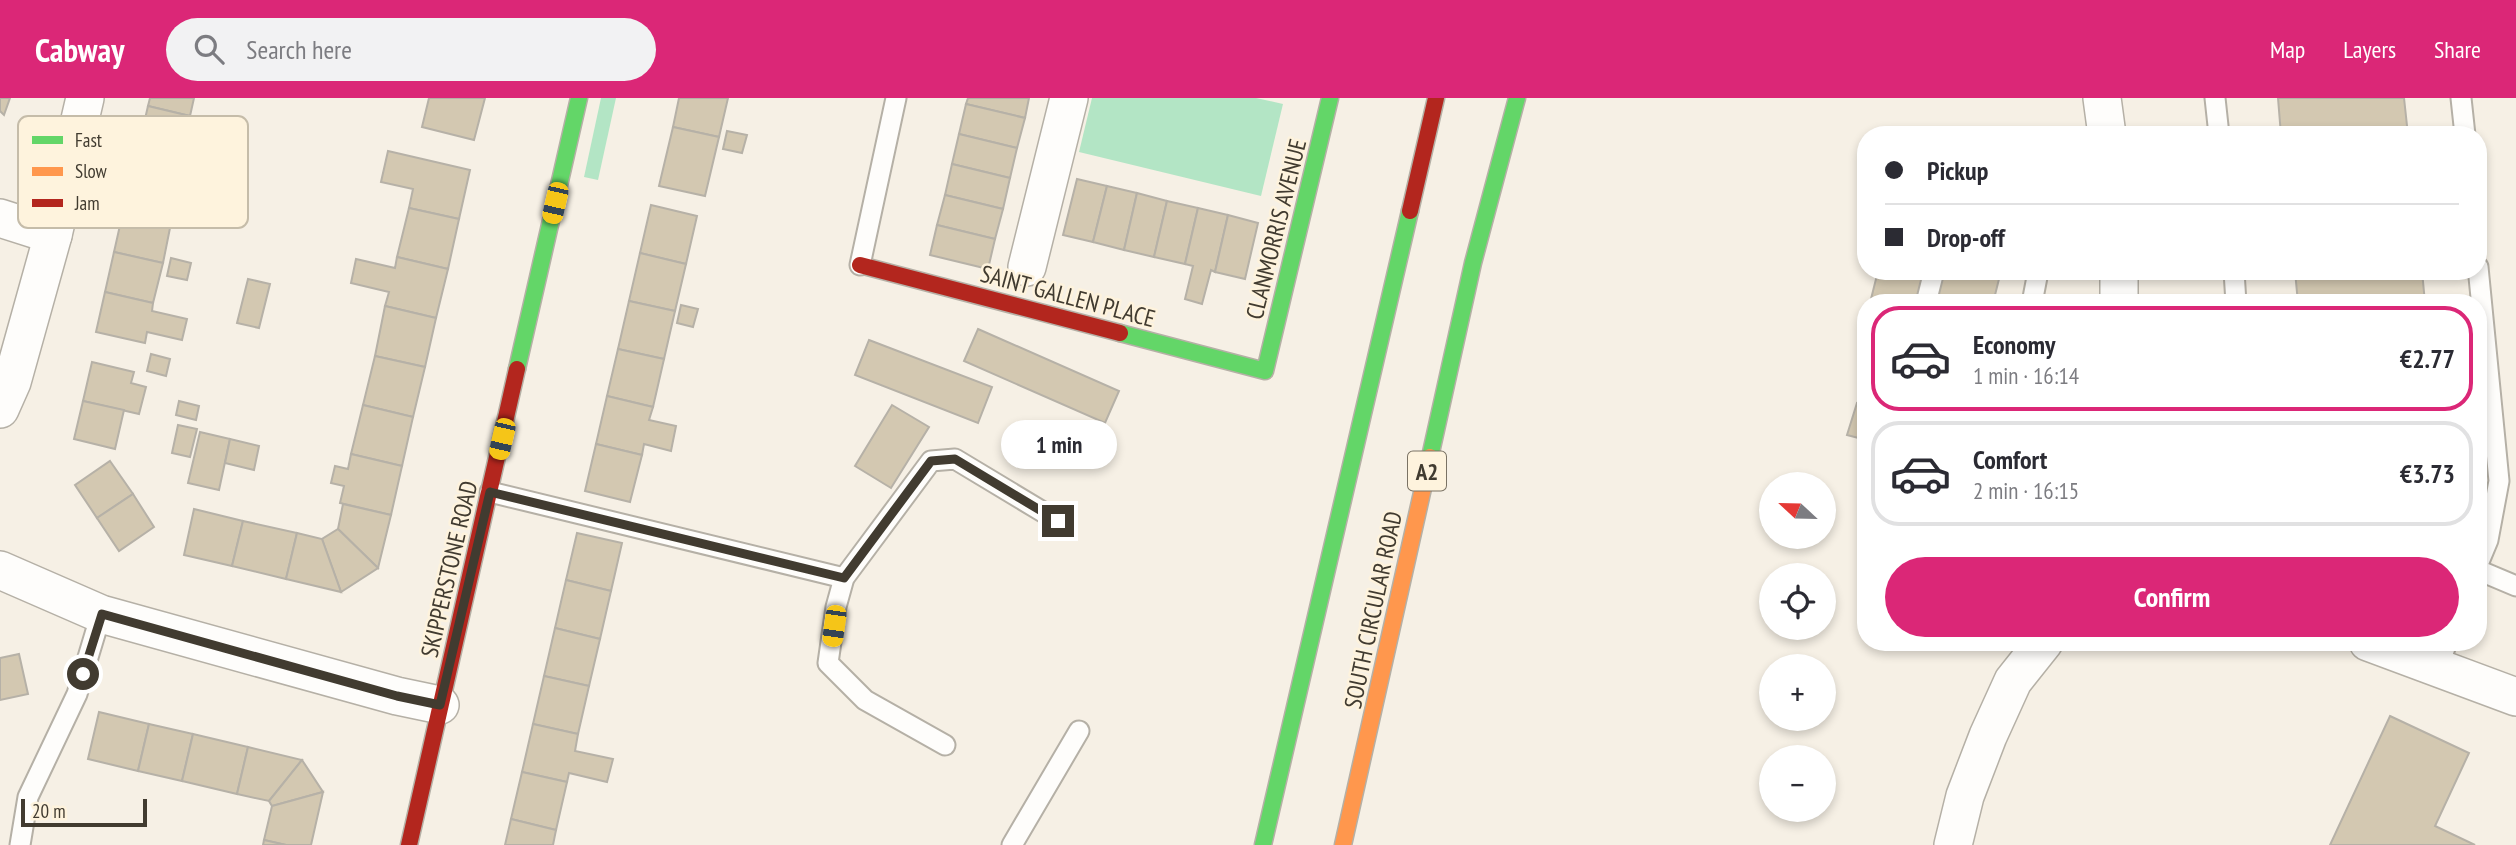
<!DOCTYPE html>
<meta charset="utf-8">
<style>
:root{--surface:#fff;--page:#f2f2f3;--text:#2b2b33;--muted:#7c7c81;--line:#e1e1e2;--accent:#db2777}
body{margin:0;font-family:"PT Sans Narrow",sans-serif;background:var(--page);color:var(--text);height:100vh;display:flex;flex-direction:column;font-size:26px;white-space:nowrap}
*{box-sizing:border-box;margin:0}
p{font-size:23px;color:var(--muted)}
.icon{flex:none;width:38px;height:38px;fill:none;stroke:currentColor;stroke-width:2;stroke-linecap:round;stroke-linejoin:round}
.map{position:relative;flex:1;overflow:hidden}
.side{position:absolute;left:1857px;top:196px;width:630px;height:357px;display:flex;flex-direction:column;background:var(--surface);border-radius:28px;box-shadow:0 4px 10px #0003}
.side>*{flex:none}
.top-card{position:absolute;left:1857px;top:28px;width:630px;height:154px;border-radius:28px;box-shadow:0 4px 10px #0003;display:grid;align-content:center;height:154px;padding:0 28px;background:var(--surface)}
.needle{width:46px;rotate:292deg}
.buttons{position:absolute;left:1759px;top:374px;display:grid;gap:14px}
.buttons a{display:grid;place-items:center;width:77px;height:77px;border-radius:50%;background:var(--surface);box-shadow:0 4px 10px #0003;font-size:35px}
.scale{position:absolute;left:21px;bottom:18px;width:126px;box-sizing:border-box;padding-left:7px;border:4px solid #413b30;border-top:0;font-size:19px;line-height:24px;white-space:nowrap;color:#413b30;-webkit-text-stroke:5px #fef3dd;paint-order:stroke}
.end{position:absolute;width:32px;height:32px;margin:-16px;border:9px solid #413b30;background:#fff;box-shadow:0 0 0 4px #fff}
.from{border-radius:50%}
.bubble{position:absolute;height:49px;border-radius:24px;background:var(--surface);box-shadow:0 4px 10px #0003;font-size:23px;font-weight:700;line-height:49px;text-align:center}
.car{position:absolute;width:21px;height:42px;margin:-21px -10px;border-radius:9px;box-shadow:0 0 5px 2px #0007;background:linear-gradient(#f5c518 24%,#345 0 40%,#f5c518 0 76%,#345 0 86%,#f5c518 0)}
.top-card b{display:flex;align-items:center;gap:24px;height:66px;font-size:26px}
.top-card b+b{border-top:2px solid var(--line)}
.top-card i{width:18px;height:18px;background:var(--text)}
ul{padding:12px 0 0;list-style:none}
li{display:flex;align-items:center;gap:21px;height:105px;margin:0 14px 10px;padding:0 14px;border:4px solid var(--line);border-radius:28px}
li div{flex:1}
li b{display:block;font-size:26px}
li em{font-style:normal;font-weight:700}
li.active{border-color:var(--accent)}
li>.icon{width:63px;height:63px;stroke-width:1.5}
.cta{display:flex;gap:14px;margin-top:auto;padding:14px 28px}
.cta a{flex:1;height:80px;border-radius:42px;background:var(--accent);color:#fff;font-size:28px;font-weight:700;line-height:80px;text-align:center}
header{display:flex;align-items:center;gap:42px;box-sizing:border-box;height:98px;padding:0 35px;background:var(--accent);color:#fff}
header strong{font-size:33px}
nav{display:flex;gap:38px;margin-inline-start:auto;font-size:24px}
.search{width:490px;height:63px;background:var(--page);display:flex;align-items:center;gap:18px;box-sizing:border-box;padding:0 24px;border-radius:38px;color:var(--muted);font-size:26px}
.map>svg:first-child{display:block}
.green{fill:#b3e5c5}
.building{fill:#d3c8b1;stroke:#b6b1a7;stroke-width:2}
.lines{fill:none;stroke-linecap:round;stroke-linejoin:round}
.lane-casing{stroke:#b5b0a6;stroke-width:23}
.street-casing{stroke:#b5b0a6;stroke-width:40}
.fast-casing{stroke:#b5b0a6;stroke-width:19}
.slow-casing{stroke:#b5b0a6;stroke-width:19}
.jam-casing{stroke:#b5b0a6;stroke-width:19}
.lane{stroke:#fefdfb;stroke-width:19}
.street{stroke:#fefdfb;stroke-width:37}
.fast{stroke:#63d668;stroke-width:16}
.slow{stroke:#ff974d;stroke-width:16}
.jam{stroke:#b3261e;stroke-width:16}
.route{stroke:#413b30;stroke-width:9}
.labels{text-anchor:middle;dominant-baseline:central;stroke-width:5;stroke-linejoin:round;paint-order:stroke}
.shield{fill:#fef3dd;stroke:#7a7264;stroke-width:2}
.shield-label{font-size:23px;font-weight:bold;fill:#413b30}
.street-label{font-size:24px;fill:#413b30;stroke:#fef3dd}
.key{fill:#fef3dd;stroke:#c5bca9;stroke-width:2}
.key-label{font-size:19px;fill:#413b30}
</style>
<header>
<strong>Cabway</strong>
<div class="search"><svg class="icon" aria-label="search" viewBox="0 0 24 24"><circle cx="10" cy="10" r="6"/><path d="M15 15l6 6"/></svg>Search here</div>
<nav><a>Map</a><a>Layers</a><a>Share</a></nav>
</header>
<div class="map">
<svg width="2516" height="747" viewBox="0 0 2516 747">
<rect width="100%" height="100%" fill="#f6f0e5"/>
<g class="green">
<path d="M 601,0 L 616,0 L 598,82 L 584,79 Z"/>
<path d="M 1092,0 L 1256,0 L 1283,6 L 1261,98 L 1079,54 Z"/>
</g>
<g class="building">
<path d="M 0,0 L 10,0 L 4,17 L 0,13 Z"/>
<path d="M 150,0 L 194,0 L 190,18 L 148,8 Z"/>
<path d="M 429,0 L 485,0 L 474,42 L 422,29 Z"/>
<path d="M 679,0 L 728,0 L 719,39 L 673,29 Z"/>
<path d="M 968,0 L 1029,0 L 1025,20 L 966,6 Z"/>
<path d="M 2278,0 L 2404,0 L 2408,37 L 2281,37 Z"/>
<path d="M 966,6 L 1025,20 L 1017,50 L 959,36 Z"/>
<path d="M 148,8 L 190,18 L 180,56 L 139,47 Z"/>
<path d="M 673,29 L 719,39 L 705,98 L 659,88 Z"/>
<path d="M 727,33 L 747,37 L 742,55 L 723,51 Z"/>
<path d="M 959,36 L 1017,50 L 1010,80 L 952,66 Z"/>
<path d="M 388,53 L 470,72 L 459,121 L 409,110 L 413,91 L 381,84 Z"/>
<path d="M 952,66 L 1010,80 L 1003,111 L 945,97 Z"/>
<path d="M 1077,81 L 1107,88 L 1093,144 L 1063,137 Z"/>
<path d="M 1107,88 L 1137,95 L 1124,152 L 1093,144 Z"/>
<path d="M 1137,95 L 1167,103 L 1154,159 L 1124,152 Z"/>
<path d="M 945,97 L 1003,111 L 995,141 L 937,127 Z"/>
<path d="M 1167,103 L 1198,110 L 1185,166 L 1154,159 Z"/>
<path d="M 651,107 L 697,118 L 686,166 L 640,155 Z"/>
<path d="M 409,110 L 459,121 L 448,171 L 397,159 Z"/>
<path d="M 1198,110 L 1228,117 L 1215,174 L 1211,172 L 1202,206 L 1185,201 L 1193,168 L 1185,166 Z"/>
<path d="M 123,114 L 171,125 L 163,165 L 114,154 Z"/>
<path d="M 1228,117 L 1258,125 L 1245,181 L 1215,174 Z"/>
<path d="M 937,127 L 995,141 L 988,171 L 930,157 Z"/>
<path d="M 114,154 L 163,165 L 153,205 L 105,194 Z"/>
<path d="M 640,155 L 686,166 L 675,213 L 629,203 Z"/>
<path d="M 397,159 L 448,171 L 436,220 L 385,208 L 389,194 L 351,185 L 356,161 L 395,170 Z"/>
<path d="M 171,160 L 191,165 L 187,182 L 167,178 Z"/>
<path d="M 1878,173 L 2001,173 L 1993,205 L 1870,205 Z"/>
<path d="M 2295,173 L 2422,173 L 2425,205 L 2298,205 Z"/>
<path d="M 248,181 L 270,186 L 259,230 L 237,225 Z"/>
<path d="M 105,194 L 153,205 L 152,213 L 187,221 L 182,242 L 147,234 L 145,245 L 96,234 Z"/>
<path d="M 629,203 L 675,213 L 664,261 L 618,251 Z"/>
<path d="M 681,207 L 698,211 L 693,229 L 677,225 Z"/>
<path d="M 385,208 L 436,220 L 425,269 L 375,258 Z"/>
<path d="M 978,231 L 1119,293 L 1105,325 L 964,263 Z"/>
<path d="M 869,242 L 992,289 L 978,325 L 855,277 Z"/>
<path d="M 618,251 L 664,261 L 653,309 L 607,298 Z"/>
<path d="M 151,256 L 170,261 L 166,278 L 147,273 Z"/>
<path d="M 375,258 L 425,269 L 413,319 L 363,307 Z"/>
<path d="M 92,264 L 134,274 L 131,285 L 146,289 L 139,316 L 83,303 Z"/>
<path d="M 607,298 L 653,309 L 649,322 L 676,328 L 671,353 L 644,346 L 642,357 L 596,346 Z"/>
<path d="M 83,303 L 124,312 L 115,351 L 74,341 Z"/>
<path d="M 179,303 L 199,308 L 196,322 L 176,317 Z"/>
<path d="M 1857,305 L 1866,307 L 1866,342 L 1847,337 Z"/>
<path d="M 363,307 L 413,319 L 402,368 L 351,356 Z"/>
<path d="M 892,307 L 929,329 L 891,390 L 855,368 Z"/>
<path d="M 178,327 L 197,331 L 190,359 L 172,355 Z"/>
<path d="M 200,334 L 230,341 L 219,392 L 188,385 Z"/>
<path d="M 230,341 L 259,348 L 254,372 L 225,365 Z"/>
<path d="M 596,346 L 642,357 L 630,404 L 585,393 Z"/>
<path d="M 351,356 L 402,368 L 391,417 L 340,405 L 344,388 L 331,385 L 335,368 L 348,371 Z"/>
<path d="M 110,363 L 133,396 L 97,420 L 75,387 Z"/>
<path d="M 133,396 L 154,429 L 119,453 L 97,420 Z"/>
<path d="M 343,406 L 391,417 L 378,470 L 338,431 Z"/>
<path d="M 194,411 L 243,423 L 232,468 L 184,457 Z"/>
<path d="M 243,423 L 297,435 L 286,481 L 232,468 Z"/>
<path d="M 338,431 L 378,470 L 341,494 L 322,441 Z"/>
<path d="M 297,435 L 322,441 L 341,494 L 286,481 Z"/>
<path d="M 577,435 L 622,445 L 611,493 L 566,482 Z"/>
<path d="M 566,482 L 611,493 L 600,541 L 555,530 Z"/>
<path d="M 555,530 L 600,541 L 589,588 L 544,578 Z"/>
<path d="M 19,556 L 28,596 L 0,602 L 0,560 Z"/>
<path d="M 544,578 L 589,588 L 578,636 L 533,626 Z"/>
<path d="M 99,614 L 149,626 L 138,673 L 88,661 Z"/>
<path d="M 2390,618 L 2469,655 L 2435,728 L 2475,747 L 2330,747 Z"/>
<path d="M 149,626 L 193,636 L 182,683 L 138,673 Z"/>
<path d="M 533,626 L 578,636 L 575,653 L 613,661 L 607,684 L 569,675 L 567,684 L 522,674 Z"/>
<path d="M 193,636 L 248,649 L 237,696 L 182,683 Z"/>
<path d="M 248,649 L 302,662 L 269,703 L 237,696 Z"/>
<path d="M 302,662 L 323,694 L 272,708 L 269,703 Z"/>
<path d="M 522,674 L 567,684 L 556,732 L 511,721 Z"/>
<path d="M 323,694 L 311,747 L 286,747 L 264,742 L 272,708 Z"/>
<path d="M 511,721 L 556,732 L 553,747 L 505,747 Z"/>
<path d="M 264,742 L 286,747 L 263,747 Z"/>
</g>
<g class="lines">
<defs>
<g id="lane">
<path d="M 2215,0 L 2219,37"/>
<path d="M 2461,0 L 2465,37"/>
<path d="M 860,167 L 896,0"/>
<path d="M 2478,169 L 2499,383 L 2488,442 L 2478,466"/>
<path d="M 2234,173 L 2236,205"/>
<path d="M 1926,205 L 1934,173"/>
<path d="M 2032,205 L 2037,179 L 2034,173"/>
<path d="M 490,394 L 844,480"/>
<path d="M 2478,472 L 2516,488"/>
<path d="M 2438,570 L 2447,544"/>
<path d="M 945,647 L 865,602 L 828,565 L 836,509 L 844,480 L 931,363 L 955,361 L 1058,423"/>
<path d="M 20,747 L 28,699 L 77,596 L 101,516"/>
<path d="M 1012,747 L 1079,633"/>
</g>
<g id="street">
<path d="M 2102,0 L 2107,37"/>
<path d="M 0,120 L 53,137"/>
<path d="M 1027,169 L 1069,0"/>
<path d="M 2119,173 L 2119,205"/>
<path d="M 0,311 L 12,284 L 53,137 L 85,0"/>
<path d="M 0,472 L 101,516 L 397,598 L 440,607"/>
<path d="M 2368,544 L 2516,599"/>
<path d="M 1953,747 L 1965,698 L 1988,638 L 2013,583 L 2044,544"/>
</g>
<g id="fast">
<path d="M 1120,235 L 1265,273 L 1330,0"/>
<path d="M 517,271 L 579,0"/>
<path d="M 1430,359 L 1473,165 L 1517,0"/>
<path d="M 1263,747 L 1410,113"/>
</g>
<path id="slow" d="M 1343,747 L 1430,359"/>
<g id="jam">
<path d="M 1410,113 L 1436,0"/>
<path d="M 860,167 L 1120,235"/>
<path d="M 409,747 L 517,271"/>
</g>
</defs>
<use href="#lane" class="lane-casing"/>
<use href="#street" class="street-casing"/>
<use href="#fast" class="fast-casing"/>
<use href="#slow" class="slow-casing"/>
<use href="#jam" class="jam-casing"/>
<use href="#lane" class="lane"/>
<use href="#street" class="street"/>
<use href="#fast" class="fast"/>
<use href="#slow" class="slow"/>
<use href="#jam" class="jam"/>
</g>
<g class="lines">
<path class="route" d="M 83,576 L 102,516 L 397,598 L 440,607 L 490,394 L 844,480 L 931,363 L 955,361 L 1058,423"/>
</g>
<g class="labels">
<rect class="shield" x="1408" y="353.5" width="38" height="39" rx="5"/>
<g class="shield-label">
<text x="1427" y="373">A2</text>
</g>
<g class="street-label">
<text transform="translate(1276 131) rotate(-76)">CLANMORRIS AVENUE</text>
<text transform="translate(1068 198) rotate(15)">SAINT GALLEN PLACE</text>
<text transform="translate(449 471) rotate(-77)">SKIPPERSTONE ROAD</text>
<text transform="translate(1373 512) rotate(-78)">SOUTH CIRCULAR ROAD</text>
</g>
</g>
<rect x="18" y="18" width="230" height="112" rx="10" class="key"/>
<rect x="32" y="38" width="31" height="8" fill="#63d668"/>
<rect x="32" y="69" width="31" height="9" fill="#ff974d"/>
<rect x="32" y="101" width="31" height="8" fill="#b3261e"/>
<g class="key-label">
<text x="75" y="49">Fast</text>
<text x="75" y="80">Slow</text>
<text x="75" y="112">Jam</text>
</g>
</svg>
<div class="buttons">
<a><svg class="needle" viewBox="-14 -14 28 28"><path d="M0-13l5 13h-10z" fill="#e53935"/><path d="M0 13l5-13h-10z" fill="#7c7c81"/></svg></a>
<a><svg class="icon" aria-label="locate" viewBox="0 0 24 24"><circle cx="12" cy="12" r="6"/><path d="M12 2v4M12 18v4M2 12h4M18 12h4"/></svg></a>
<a>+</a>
<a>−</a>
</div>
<div class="scale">20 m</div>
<i class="end from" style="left:83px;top:576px"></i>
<i class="end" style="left:1058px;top:423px"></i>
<div class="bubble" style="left:1001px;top:322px;width:116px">1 min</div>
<i class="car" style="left:555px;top:105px;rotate:193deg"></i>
<i class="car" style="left:502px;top:341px;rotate:193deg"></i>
<i class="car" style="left:834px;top:528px;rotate:188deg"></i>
<div class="top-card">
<b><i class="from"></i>Pickup</b>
<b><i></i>Drop-off</b>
</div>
<section class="side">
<ul>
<li class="active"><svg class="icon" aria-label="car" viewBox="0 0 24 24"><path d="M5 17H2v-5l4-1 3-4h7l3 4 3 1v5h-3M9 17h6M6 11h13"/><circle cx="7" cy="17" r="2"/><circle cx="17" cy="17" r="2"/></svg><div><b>Economy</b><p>1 min · 16:14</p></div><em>€2.77</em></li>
<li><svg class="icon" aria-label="car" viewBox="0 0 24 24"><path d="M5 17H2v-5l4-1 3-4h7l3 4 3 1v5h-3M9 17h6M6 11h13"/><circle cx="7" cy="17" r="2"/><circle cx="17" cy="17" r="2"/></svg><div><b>Comfort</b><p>2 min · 16:15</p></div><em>€3.73</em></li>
</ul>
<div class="cta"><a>Confirm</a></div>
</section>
</div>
